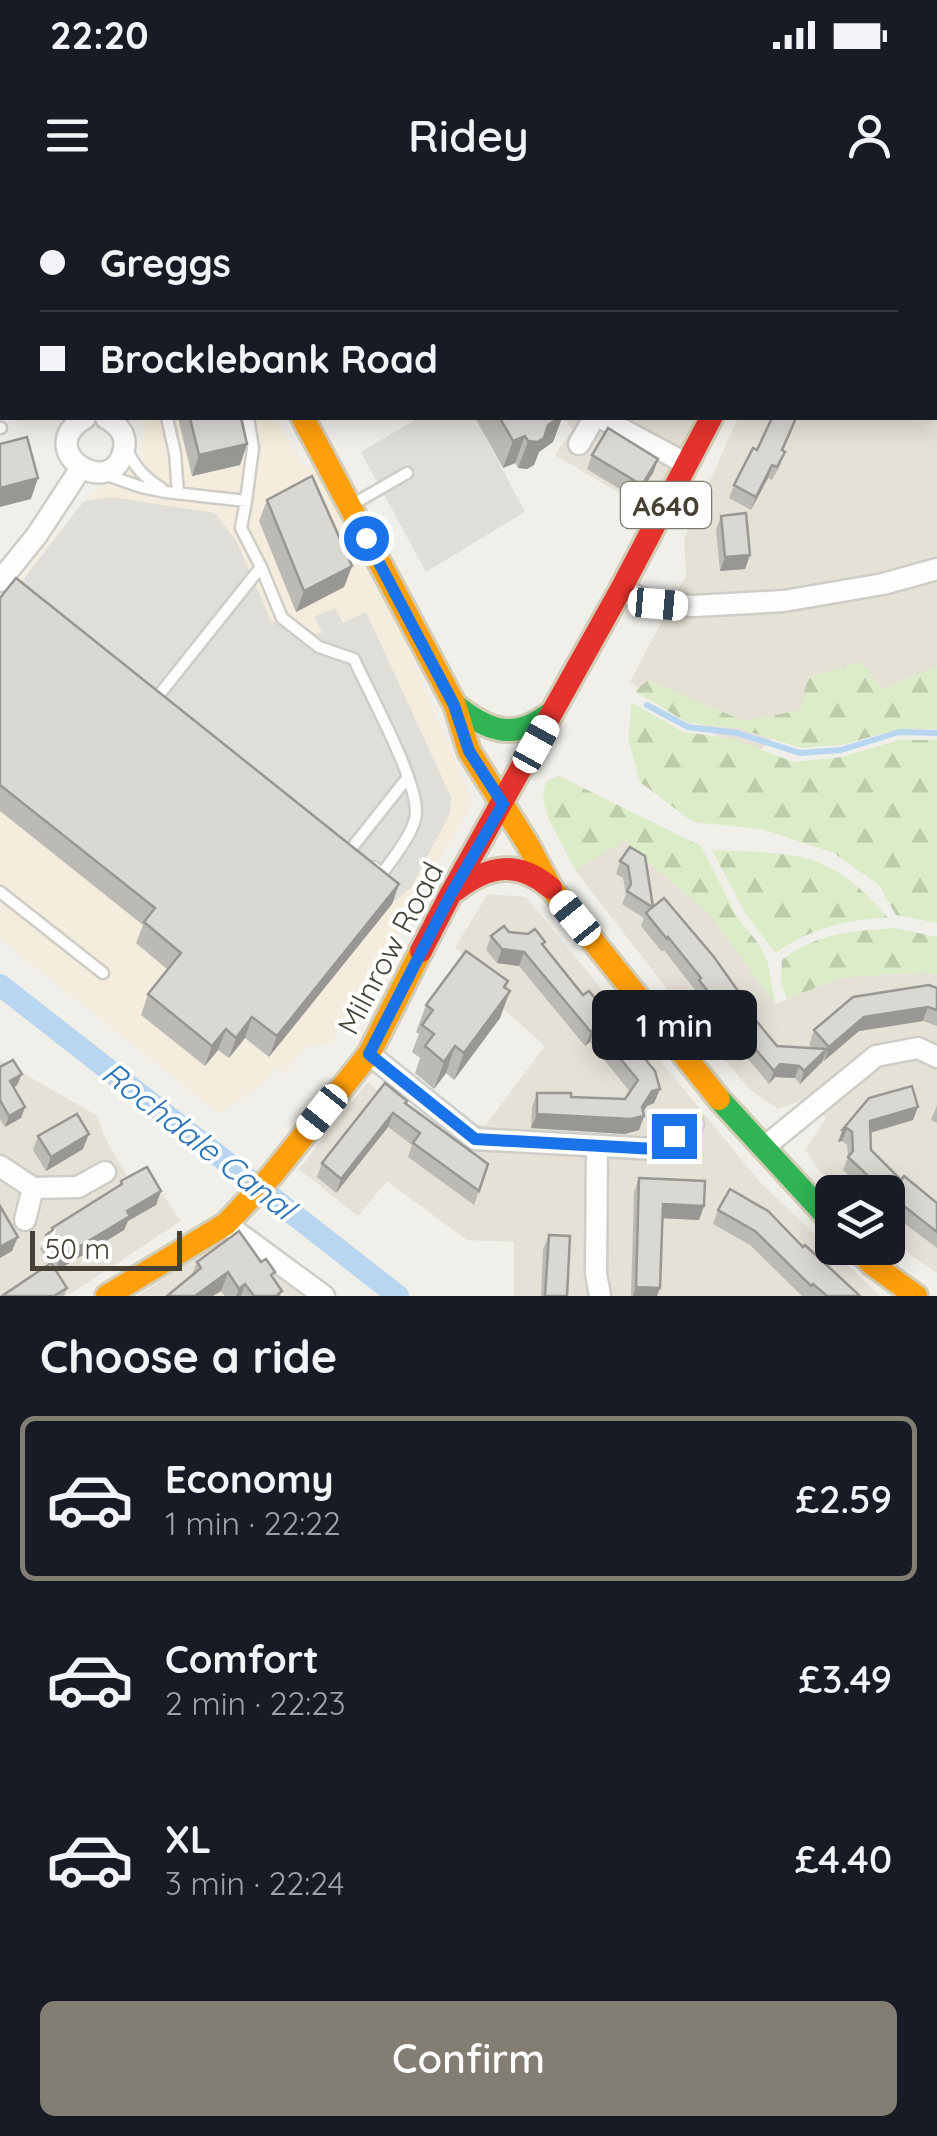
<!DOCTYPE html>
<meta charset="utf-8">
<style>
:root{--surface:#171b24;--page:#20242c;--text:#f1f3f6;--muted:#9ea1a6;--line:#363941;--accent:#827e74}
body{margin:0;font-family:Quicksand,sans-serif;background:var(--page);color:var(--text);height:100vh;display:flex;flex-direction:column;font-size:38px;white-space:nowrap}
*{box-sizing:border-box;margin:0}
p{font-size:32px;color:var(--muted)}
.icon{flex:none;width:55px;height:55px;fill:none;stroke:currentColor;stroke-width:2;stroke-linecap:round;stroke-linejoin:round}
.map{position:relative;height:1096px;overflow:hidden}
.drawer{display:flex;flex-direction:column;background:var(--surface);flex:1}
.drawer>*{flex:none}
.banner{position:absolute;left:0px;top:0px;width:938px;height:220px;box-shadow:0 5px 25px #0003;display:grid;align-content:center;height:220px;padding:0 40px;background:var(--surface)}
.fabs{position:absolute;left:815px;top:975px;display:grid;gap:20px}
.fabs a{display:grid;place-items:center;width:90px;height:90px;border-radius:15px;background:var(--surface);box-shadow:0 5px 25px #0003;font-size:50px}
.scale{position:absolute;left:30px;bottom:25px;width:152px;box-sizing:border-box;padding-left:10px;border:5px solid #474135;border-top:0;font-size:28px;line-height:35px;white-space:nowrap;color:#474135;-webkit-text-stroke:8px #fff;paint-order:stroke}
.end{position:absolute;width:45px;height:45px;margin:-22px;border:12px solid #1a73e8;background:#fff;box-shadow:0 0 0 5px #fff}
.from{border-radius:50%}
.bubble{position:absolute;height:70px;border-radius:15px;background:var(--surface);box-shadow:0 5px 25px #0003;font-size:32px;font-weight:600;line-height:70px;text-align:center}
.car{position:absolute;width:30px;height:60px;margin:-30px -15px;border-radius:12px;box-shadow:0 0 8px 2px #0007;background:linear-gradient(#fff 24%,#345 0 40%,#fff 0 76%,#345 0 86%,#fff 0)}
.banner b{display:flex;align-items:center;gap:35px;height:95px;font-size:38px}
.banner b+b{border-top:2px solid var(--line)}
.banner i{width:25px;height:25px;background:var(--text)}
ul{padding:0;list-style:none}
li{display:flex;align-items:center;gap:30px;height:165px;margin:0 20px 15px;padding:0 20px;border:5px solid transparent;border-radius:15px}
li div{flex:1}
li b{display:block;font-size:38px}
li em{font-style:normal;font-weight:600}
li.selected{border-color:var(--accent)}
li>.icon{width:90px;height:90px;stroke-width:1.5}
h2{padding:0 40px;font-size:45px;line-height:120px}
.action{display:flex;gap:20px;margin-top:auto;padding:20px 40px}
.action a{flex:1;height:115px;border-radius:15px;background:var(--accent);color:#fff;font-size:40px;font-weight:600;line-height:115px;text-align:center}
.status{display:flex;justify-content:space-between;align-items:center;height:70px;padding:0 50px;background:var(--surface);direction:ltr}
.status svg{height:28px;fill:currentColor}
header{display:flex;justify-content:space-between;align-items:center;height:130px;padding:0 40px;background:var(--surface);font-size:45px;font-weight:600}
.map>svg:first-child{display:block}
.residential{fill:#e5e1d7}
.commercial{fill:#f4ecdc}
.industrial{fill:url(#industrial-furrows)}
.forest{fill:url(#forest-firs)}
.parking{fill:#e0ded9}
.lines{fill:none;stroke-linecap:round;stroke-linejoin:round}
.stream{stroke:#b8d6f0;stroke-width:6}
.canal{stroke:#b8d6f0;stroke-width:22}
.lane-casing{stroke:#cecdc7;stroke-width:15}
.street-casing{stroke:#cecdc7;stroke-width:25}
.fast-casing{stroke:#d3ccb6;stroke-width:28}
.slow-casing{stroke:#d3ccb6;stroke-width:28}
.jam-casing{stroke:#d3ccb6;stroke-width:28}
.lane{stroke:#fdfdfc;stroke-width:10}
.street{stroke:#fdfdfc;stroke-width:20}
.fast{stroke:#30b455;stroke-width:22}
.slow{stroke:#ff9f0a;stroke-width:22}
.jam{stroke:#e5322d;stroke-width:22}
.wall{fill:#bbbab5}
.shaded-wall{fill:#999793}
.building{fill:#dad8d2;stroke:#999793;stroke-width:2.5}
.route{stroke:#1a73e8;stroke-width:12}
.labels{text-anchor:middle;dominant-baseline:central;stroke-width:8;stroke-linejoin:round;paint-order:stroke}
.shield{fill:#fff;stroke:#7e7a72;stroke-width:2.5}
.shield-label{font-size:28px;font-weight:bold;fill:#474135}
.street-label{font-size:30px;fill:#474135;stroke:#fff}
.water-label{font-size:32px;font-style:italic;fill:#2a74b7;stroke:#fff}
</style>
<div class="status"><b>22:20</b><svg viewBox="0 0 49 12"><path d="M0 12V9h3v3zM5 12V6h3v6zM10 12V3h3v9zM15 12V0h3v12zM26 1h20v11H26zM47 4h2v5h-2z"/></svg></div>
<header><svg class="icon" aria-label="menu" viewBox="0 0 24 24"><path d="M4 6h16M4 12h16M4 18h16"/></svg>Ridey<svg class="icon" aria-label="person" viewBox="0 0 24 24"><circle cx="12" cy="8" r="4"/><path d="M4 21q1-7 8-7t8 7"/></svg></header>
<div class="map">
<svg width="937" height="1096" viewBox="0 0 937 1096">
<defs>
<pattern id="industrial-furrows" width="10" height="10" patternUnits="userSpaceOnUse" patternTransform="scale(2.5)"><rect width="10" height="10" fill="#e0ded8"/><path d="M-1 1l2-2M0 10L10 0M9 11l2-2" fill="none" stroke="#c2c0ba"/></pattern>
<pattern id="forest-firs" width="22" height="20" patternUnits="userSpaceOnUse" patternTransform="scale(2.5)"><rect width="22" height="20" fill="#dcecc8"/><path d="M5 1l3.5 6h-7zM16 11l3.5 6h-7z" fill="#beccac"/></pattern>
</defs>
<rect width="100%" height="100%" fill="#f0efea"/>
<g class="residential">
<path d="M 212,0 L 728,0 L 729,2 L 213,2 Z"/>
<path d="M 834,0 L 937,0 L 937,467 L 882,489 L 801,510 L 753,557 L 630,482 L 686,375 L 684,339 L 738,218 L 935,218 L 935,2 L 833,2 Z"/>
<path d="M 565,218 L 698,218 L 650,311 L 555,255 L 572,230 Z"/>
<path d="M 623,640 L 711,716 L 775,804 L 841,778 L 927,772 L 937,775 L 937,1073 L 912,1056 L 888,1034 L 888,992 L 842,992 L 821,973 L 805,950 L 826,918 L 809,898 L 778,909 L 749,889 L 673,797 L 575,670 Z"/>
<path d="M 488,694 L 526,697 L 760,982 L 880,1096 L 514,1096 L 514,1042 L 467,1040 L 387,981 L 358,1016 L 299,969 L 368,882 L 422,926 L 486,925 L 545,846 L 489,796 L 494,777 L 455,747 Z"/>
<path d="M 0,860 L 96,915 L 106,940 L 127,976 L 144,967 L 181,1021 L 67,1096 L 0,1096 Z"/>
<path d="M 233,1034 L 313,1096 L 137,1096 Z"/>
</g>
<path class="commercial" d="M 146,218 L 276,218 L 301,263 L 334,276 L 473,602 L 331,843 L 306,847 L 281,876 L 276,866 L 262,884 L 219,913 L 0,739 L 0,403 L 90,295 L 141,261 Z"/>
<path class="industrial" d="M 0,0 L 31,0 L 35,2 L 2,2 L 2,126 L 0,129 Z"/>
<g class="forest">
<path d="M 861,462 L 882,489 L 937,467 L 937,529 L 896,530 L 841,545 L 801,548 L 738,528 L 688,523 L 635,491 L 648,480 L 744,521 L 801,510 L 807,478 Z"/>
<path d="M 632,503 L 683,532 L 734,539 L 793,562 L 842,557 L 899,540 L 937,540 L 937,723 L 896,715 L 879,685 L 834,653 L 761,629 L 693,622 L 640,582 L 628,539 Z"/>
<path d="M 559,576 L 701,646 L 738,719 L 759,744 L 768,763 L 775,804 L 711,716 L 624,641 L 575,670 L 548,618 L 543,599 L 546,581 Z"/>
<path d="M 712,650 C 797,654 828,648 888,718 C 846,719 809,729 775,753 L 745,713 Z"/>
<path d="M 895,728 L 937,737 L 937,775 L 926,772 L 841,778 L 787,799 L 781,781 L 782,760 C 815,733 854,731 895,728 Z"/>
</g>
<g class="parking">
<path d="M 418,218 L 475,218 L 525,312 L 426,372 L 361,252 Z"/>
<path d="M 111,297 L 215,313 L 237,342 L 271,421 L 312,436 L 322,432 L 314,417 L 335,408 L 343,423 L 366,412 L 451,597 L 450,613 L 411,688 L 391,704 L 9,398 L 84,301 Z"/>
</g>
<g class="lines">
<path class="stream" d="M 647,505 L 688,527 L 737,533 L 800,553 L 841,550 L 899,532 L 937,533"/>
<path class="canal" d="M 0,785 L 398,1096"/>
<defs>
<g id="lane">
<path d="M 0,161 L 2,158"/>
<path d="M 167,218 L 175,253 L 178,293"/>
<path d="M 0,228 L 1,228"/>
<path d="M 127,249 C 133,265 146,279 161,288"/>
<path d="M 104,274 L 141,287 L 166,292 L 246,301 L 241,328 L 261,367 L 282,418 L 319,447 L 354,459 C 370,495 416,577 416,612 C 416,631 392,659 382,674 L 374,667"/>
<path d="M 246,301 L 253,248 L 248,218"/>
<path d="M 355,303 L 407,273"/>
<path d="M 155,500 L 261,367"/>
<path d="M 351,649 L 408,577"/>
<path d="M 0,692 L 103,773"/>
</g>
<g id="street">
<path d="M 364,0 L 365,2"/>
<path d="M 748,0 L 750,2"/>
<path d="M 333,2 L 338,0"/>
<path d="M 0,176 L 2,178"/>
<path d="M 85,218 C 30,251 114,303 124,249 C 127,234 118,225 106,218"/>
<path d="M 601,218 L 687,264"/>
<path d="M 579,244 L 594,218"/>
<path d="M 0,381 L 37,335 L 81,268"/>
<path d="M 620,391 L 658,403 L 694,406 L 784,401 L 883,384 L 937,369"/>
<path d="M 369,854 L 475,939 L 655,949 L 693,924"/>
<path d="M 597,946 L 596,1073 L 600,1096"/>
<path d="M 763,948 L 876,856 L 918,848 L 937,857"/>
<path d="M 0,966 L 33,988 L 78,987 L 105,972"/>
<path d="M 25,1020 L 33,988"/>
<path d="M 226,1024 L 324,1096"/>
</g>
<g id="fast">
<path d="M 200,0 L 202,2"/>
<path d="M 455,505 C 490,533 516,541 553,511"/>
<path d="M 719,899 L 832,1022"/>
</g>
<g id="slow">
<path d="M 303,218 L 455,505 L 469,551 L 527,643 L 551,688 L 719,899"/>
<path d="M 856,1048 L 872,1064 L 916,1096"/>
<path d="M 107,1096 L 226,1024 L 272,975 L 369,854 L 421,751"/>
</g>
<g id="jam">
<path d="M 172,0 L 173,2"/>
<path d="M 812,2 L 813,0"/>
<path d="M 456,690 C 489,665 518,660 551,688"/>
<path d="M 421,751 L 450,695 L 620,391 L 711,218"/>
</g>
</defs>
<use href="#lane" class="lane-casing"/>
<use href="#street" class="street-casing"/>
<use href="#fast" class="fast-casing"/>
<use href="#slow" class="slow-casing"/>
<use href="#jam" class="jam-casing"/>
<use href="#lane" class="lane"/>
<use href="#street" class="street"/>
<use href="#fast" class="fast"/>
<use href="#slow" class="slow"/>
<use href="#jam" class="jam"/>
</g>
<g class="wall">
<path d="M 63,0 L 105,0 L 103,2 L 66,2 Z"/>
<path d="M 457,0 L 510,0 L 510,2 L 460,2 Z"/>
<path d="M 518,0 L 547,0 L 545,2 L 518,2 Z"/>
<path d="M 669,0 L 708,0 L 708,2 L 672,2 Z"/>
<path d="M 771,0 L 792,0 L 791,2 L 777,2 Z"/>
<path d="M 937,152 L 937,195 L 935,194 L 935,155 Z"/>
<path d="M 178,218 L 241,218 L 247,244 L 240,265 L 192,276 Z"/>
<path d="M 475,218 L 562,218 L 553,242 L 539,252 L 534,265 L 527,269 L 518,268 L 515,263 L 503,268 Z"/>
<path d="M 772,218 L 797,218 L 783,250 L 781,264 L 772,280 L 768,278 L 751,310 L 729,298 L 734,285 L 757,250 Z"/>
<path d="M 592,255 L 658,259 L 653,273 L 636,299 L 587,269 Z"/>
<path d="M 267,300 L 352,366 L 344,387 L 296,412 L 259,321 Z"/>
<path d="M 721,316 L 750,355 L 745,369 L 720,371 L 716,330 Z"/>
<path d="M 0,398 L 399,684 L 392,704 L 269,857 L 245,838 L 229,858 L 218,850 L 205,866 L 141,815 L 148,794 L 168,770 L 136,743 L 143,725 L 0,611 Z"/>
<path d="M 630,647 L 653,707 L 738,791 L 736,796 L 777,846 L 812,848 L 809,845 L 814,830 L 937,788 L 937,826 L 923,821 L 859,831 L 823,861 L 800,884 L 795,878 L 775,877 L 769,884 L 721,827 L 694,793 L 695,790 L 664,750 L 662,752 L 641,726 L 644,718 L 622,704 L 626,694 L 623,678 L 616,674 L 620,661 Z"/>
<path d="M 509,732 L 544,746 L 660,889 L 654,903 L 647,906 L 643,912 L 644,916 L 639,930 L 625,934 L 531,928 L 532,907 L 537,893 L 571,897 L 625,899 L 630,892 L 590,842 L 585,846 L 519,766 L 497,763 L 486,750 L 491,736 Z"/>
<path d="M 505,788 L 500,818 L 454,880 L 446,873 L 434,889 L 415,873 L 420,858 L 412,852 L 419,834 L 416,832 L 426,805 Z"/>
<path d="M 0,867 L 17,885 L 14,888 L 25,907 L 21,918 L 5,927 L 0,919 Z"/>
<path d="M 406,904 L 479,991 L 474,1005 L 408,957 L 412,945 L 388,927 L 336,993 L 317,977 L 322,963 Z"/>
<path d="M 937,905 L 937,923 L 931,920 Z"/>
<path d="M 913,920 L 871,933 L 871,950 L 901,980 L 937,1003 L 937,1048 L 900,1020 L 897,1022 L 888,1012 L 888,992 L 867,992 L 843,970 L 848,957 L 847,945 L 842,941 L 838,942 L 843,929 Z"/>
<path d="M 38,936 L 83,949 L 46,971 L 33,950 Z"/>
<path d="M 639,978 L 704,1006 L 699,1020 L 663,1018 L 657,1096 L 631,1096 L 634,992 Z"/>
<path d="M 121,981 L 161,991 L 156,1005 L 128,1021 L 124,1030 L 56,1071 L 67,1088 L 64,1096 L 2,1096 L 50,1064 L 40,1049 L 46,1035 L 50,1032 L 52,1028 L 119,986 Z"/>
<path d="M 718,1010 L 803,1047 L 860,1096 L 802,1096 L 750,1045 L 713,1024 Z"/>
<path d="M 549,1035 L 567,1096 L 541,1096 L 543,1049 Z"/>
<path d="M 197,1062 L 273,1078 L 281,1096 L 225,1096 L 221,1091 L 191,1077 Z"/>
</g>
<g class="shaded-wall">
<path d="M 559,218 L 562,218 L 553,242 L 539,252 L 534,265 L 527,269 L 518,268 L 528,241 Z"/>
<path d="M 525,236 L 515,263 L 503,268 L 513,241 Z"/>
<path d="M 247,244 L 240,265 L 192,276 L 199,255 Z"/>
<path d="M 658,259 L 653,273 L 636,299 L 642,285 Z"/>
<path d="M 772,265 L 768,278 L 751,310 L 756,297 Z"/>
<path d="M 38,278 L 31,299 L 0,307 L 0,288 Z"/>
<path d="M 750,355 L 745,369 L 720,371 L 725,357 Z"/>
<path d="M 352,366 L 344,387 L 296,412 L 304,391 Z"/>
<path d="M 399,684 L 392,704 L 269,857 L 277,836 Z"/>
<path d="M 502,749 L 524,752 L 519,766 L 497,763 Z"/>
<path d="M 508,781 L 499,806 L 510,791 L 500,818 L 454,880 L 464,853 Z"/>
<path d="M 928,807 L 923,821 L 859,831 L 824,861 L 829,847 L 864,817 Z"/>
<path d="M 252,817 L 245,838 L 229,858 L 236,838 Z"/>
<path d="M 595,828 L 590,842 L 585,846 L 591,832 Z"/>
<path d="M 226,829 L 218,850 L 205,866 L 212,846 Z"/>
<path d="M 455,846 L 446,873 L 434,889 L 444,862 Z"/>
<path d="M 827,849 L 822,862 L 800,884 L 804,871 Z"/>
<path d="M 780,864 L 799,866 L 795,878 L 775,877 L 769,884 L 774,871 Z"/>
<path d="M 22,874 L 17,885 L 5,892 L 10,881 Z"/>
<path d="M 660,889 L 654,903 L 647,906 L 640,917 L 644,916 L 639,930 L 625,934 L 531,928 L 537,914 L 642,907 L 652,891 Z"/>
<path d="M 25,907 L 21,918 L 5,927 L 9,916 Z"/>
<path d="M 918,907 L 913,920 L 865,934 L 870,921 Z"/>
<path d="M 393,913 L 388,927 L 336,993 L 341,979 Z"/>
<path d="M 847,928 L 842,941 L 838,942 L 843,929 Z"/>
<path d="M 89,934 L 83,949 L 46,971 L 51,957 Z"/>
<path d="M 161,991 L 156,1005 L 128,1021 L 124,1030 L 55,1072 L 60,1058 L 127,1011 Z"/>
<path d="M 663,1004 L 704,1006 L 699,1020 L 658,1018 Z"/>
<path d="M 18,1037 L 12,1051 L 0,1058 L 0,1047 Z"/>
<path d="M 228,1072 L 221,1091 L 213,1096 L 194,1096 Z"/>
<path d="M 245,1084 L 241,1096 L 236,1096 L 239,1089 Z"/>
<path d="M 636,1087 L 660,1088 L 657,1096 L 633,1096 Z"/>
</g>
<g class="building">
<path d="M 479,0 L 510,0 L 508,2 L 483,2 Z"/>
<path d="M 862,0 L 884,0 L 884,2 L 861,2 Z"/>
<path d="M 937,152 L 937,178 L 935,177 L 935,155 Z"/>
<path d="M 190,218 L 241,218 L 247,244 L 199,255 Z"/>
<path d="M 500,218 L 559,218 L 548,225 L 544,238 L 537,242 L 528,241 L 525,236 L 513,241 Z"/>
<path d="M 772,218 L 796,218 L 782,250 L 785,252 L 777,267 L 772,265 L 756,297 L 734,285 L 753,248 L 757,250 Z"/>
<path d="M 608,228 L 658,259 L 642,285 L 592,255 Z"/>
<path d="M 27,237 L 38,278 L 0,288 L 0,244 Z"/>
<path d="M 312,276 L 352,366 L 304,391 L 267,300 Z"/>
<path d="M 746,313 L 750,355 L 725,357 L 721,316 Z"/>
<path d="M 16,378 L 399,684 L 277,836 L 252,817 L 236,838 L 226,829 L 212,846 L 148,794 L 181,753 L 144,722 L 155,708 L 0,585 L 0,398 Z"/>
<path d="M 630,647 L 645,656 L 653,707 L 664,698 L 714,757 L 738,791 L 734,794 L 777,846 L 827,849 L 804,871 L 799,866 L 780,864 L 774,871 L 726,814 L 699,780 L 701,778 L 668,737 L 667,739 L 646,713 L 652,707 L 627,691 L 631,684 L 628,666 L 620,661 Z"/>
<path d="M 504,726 L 509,732 L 528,734 L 535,729 L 545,742 L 542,744 L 583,795 L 589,791 L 655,871 L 660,889 L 652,891 L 642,907 L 644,916 L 630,919 L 537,914 L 537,893 L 571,893 L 571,897 L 625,899 L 638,880 L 595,828 L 591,832 L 524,752 L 502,749 L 491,736 Z"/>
<path d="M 466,751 L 508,781 L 504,787 L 510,791 L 464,853 L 455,846 L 444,862 L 425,846 L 434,834 L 422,825 L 433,810 L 426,805 Z"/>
<path d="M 929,785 L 937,788 L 937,810 L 928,807 L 864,817 L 829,847 L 814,830 L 853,797 Z"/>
<path d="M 13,860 L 22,874 L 10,881 L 25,907 L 9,916 L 0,900 L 0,867 Z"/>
<path d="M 385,883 L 407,901 L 405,903 L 488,964 L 479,991 L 413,943 L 420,933 L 393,913 L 341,979 L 322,963 Z"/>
<path d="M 912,886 L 918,907 L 870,921 L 871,950 L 901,980 L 904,976 L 937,1003 L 937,1032 L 904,1006 L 902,1009 L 888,995 L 888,992 L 885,992 L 848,957 L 853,951 L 852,932 L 847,928 L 843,929 L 869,898 Z"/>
<path d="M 77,914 L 89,934 L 51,957 L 38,936 Z"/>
<path d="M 147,967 L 161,991 L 127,1011 L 130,1016 L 60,1058 L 46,1035 L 53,1030 L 52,1028 L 122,984 L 121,981 Z"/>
<path d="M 639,978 L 705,981 L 704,1006 L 663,1004 L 660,1088 L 636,1087 Z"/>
<path d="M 730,989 L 768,1011 L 803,1047 L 805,1045 L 860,1096 L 827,1096 L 813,1084 L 811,1086 L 755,1031 L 718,1010 Z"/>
<path d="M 0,1006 L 18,1037 L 0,1047 Z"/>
<path d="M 239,1031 L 261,1062 L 266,1059 L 275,1072 L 271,1075 L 282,1091 L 278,1094 L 279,1096 L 254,1096 L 245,1084 L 239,1089 L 228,1072 L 195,1096 L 167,1096 L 201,1068 L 197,1062 Z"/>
<path d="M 549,1035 L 570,1036 L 567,1096 L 545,1096 Z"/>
<path d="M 51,1063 L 67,1088 L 54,1096 L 2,1096 Z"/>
</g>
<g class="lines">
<path class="route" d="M 366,338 L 454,505 L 469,551 L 503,604 L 450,696 L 369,854 L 475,939 L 655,949 L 674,936"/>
</g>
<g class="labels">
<rect class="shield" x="621" y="282" width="90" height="46" rx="8"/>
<g class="shield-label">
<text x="666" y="305">A640</text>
</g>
<g class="street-label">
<text transform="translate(390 748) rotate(-62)">Milnrow Road</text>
</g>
<g class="water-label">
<text transform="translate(199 940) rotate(38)">Rochdale Canal</text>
</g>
</g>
</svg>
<div class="fabs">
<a><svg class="icon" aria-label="layers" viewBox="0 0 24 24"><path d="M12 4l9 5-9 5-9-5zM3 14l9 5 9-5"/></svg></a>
</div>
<div class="scale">50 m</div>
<i class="end from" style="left:366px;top:338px"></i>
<i class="end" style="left:674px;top:936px"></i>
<div class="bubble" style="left:592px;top:790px;width:165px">1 min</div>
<i class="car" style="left:658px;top:404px;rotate:95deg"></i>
<i class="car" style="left:536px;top:544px;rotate:29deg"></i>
<i class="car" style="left:575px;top:718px;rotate:321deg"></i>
<i class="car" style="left:322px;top:912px;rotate:219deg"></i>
<div class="banner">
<b><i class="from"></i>Greggs</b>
<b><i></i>Brocklebank Road</b>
</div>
</div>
<section class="drawer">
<h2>Choose a ride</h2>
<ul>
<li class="selected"><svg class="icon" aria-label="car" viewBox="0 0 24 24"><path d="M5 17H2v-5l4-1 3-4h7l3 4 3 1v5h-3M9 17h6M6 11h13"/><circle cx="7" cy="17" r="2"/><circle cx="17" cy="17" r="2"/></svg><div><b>Economy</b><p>1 min · 22:22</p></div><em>£2.59</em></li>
<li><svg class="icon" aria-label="car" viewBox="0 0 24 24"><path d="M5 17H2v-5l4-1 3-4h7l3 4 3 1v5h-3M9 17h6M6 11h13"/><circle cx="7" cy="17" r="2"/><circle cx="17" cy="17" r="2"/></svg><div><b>Comfort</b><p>2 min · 22:23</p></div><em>£3.49</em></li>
<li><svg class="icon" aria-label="car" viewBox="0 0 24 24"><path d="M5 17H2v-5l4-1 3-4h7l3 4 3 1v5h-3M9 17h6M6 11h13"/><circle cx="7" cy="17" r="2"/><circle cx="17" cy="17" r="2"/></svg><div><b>XL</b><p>3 min · 22:24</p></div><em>£4.40</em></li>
</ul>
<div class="action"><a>Confirm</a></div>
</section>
